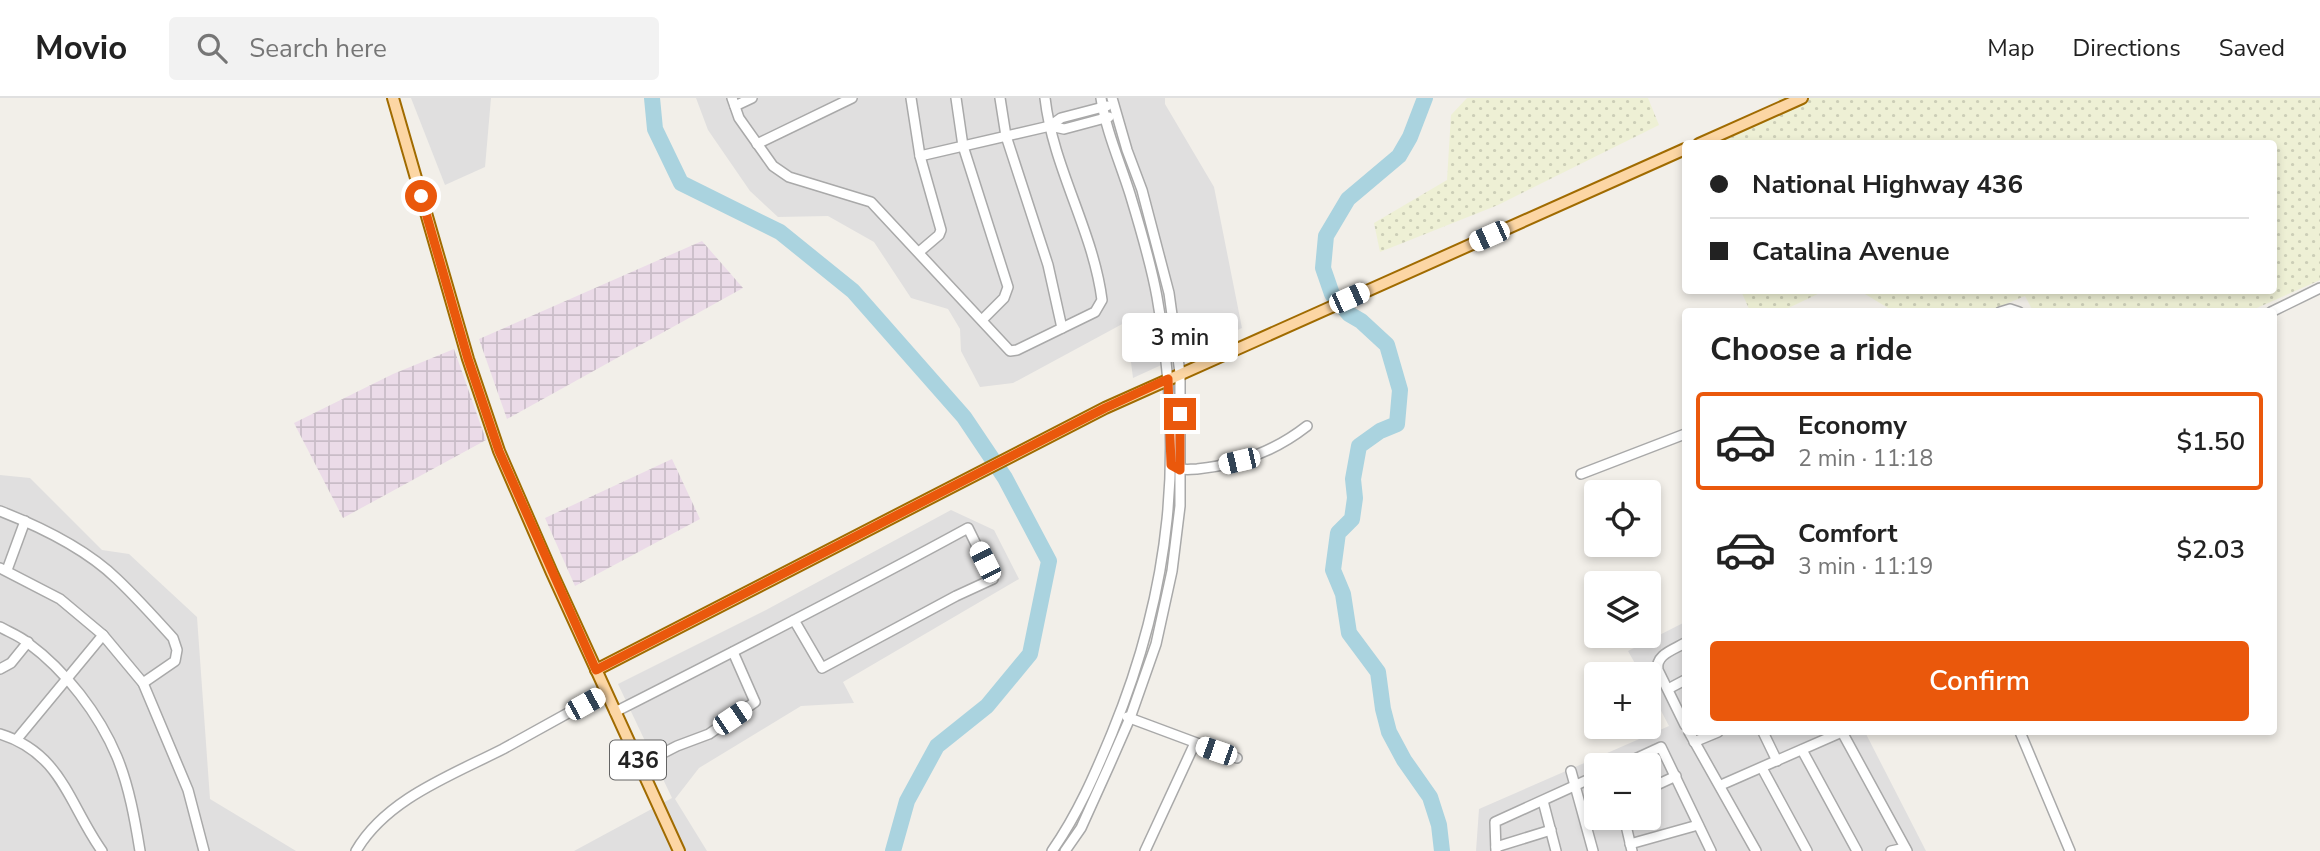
<!DOCTYPE html>
<meta charset="utf-8">
<style>
:root{--surface:#fff;--page:#f2f2f2;--text:#222;--muted:#767676;--line:#e0e0e0;--accent:#ea580c}
body{margin:0;font-family:"Nunito Sans",sans-serif;background:var(--page);color:var(--text);height:100vh;display:flex;flex-direction:column;font-size:26px;white-space:nowrap}
*{box-sizing:border-box;margin:0}
p{font-size:23px;color:var(--muted)}
.icon{flex:none;width:38px;height:38px;fill:none;stroke:currentColor;stroke-width:2;stroke-linecap:round;stroke-linejoin:round}
.map{position:relative;flex:1;overflow:hidden}
.sheet{position:absolute;left:1682px;top:210px;width:595px;height:427px;display:flex;flex-direction:column;background:var(--surface);border-radius:7px;box-shadow:0 4px 10px #0003}
.sheet>*{flex:none}
.banner{position:absolute;left:1682px;top:42px;width:595px;height:154px;border-radius:7px;box-shadow:0 4px 10px #0003;display:grid;align-content:center;height:154px;padding:0 28px;background:var(--surface)}
.buttons{position:absolute;left:1584px;top:382px;display:grid;gap:14px}
.buttons a{display:grid;place-items:center;width:77px;height:77px;border-radius:7px;background:var(--surface);box-shadow:0 4px 10px #0003;font-size:35px}
.end{position:absolute;width:32px;height:32px;margin:-16px;border:9px solid #ea580c;background:#fff;box-shadow:0 0 0 4px #fff}
.from{border-radius:50%}
.bubble{position:absolute;height:49px;border-radius:7px;background:var(--surface);box-shadow:0 4px 10px #0003;font-size:23px;font-weight:600;line-height:49px;text-align:center}
.car{position:absolute;width:21px;height:42px;margin:-21px -10px;border-radius:9px;box-shadow:0 0 5px 2px #0007;background:linear-gradient(#fff 24%,#345 0 40%,#fff 0 76%,#345 0 86%,#fff 0)}
.banner b{display:flex;align-items:center;gap:24px;height:66px;font-size:26px}
.banner b+b{border-top:2px solid var(--line)}
.banner i{width:18px;height:18px;background:var(--text)}
ul{padding:0;list-style:none}
li{display:flex;align-items:center;gap:21px;height:98px;margin:0 14px 10px;padding:0 14px;border:4px solid transparent;border-radius:7px}
li div{flex:1}
li b{display:block;font-size:26px}
li em{font-style:normal;font-weight:600}
li.active{border-color:var(--accent)}
li>.icon{width:63px;height:63px;stroke-width:1.5}
h2{padding:0 28px;font-size:32px;line-height:84px}
.cta{display:flex;gap:14px;margin-top:auto;padding:14px 28px}
.cta a{flex:1;height:80px;border-radius:7px;background:var(--accent);color:#fff;font-size:28px;font-weight:600;line-height:80px;text-align:center}
header{display:flex;align-items:center;gap:42px;box-sizing:border-box;height:98px;padding:0 35px;background:var(--surface);border-bottom:2px solid var(--line)}
header strong{font-size:33px}
nav{display:flex;gap:38px;margin-inline-start:auto;font-size:24px}
.search{width:490px;height:63px;background:var(--page);display:flex;align-items:center;gap:18px;box-sizing:border-box;padding:0 24px;border-radius:7px;color:var(--muted);font-size:26px}
.map>svg:first-child{display:block}
.residential{fill:#e0dfdf;fill-rule:evenodd}
.industrial{fill:url(#industrial-grid)}
.farmland{fill:url(#farmland-dots)}
.lines{fill:none;stroke-linecap:round;stroke-linejoin:round}
.river{stroke:#aad3df;stroke-width:16}
.minor-casing{stroke:#a9a9a9;stroke-width:12}
.major-casing{stroke:#a06b00;stroke-width:14}
.minor{stroke:#fff;stroke-width:9}
.major{stroke:#fcd6a4;stroke-width:10}
.route{stroke:#ea580c;stroke-width:9}
.labels{text-anchor:middle;dominant-baseline:central;stroke-width:7;stroke-linejoin:round;paint-order:stroke}
.shield{fill:#fff;stroke:#646464;stroke-width:2}
.shield-label{font-size:23px;font-weight:bold;fill:#222}
</style>
<header>
<strong>Movio</strong>
<div class="search"><svg class="icon" aria-label="search" viewBox="0 0 24 24"><circle cx="10" cy="10" r="6"/><path d="M15 15l6 6"/></svg>Search here</div>
<nav><a>Map</a><a>Directions</a><a>Saved</a></nav>
</header>
<div class="map">
<svg width="2320" height="753" viewBox="0 0 2320 753">
<defs>
<pattern id="industrial-grid" width="8" height="8" patternUnits="userSpaceOnUse" patternTransform="scale(1.75)"><rect width="8" height="8" fill="#ebdbe8"/><path d="M0 4h8M4 0v8" fill="none" stroke="#c9bcc7"/></pattern>
<pattern id="farmland-dots" width="8" height="8" patternUnits="userSpaceOnUse" patternTransform="scale(1.75)"><rect width="8" height="8" fill="#eef0d5"/><path d="M2 2h.1M6 6h.1" fill="none" stroke="#ccceb7" stroke-width="1.8" stroke-linecap="round"/></pattern>
</defs>
<rect width="100%" height="100%" fill="#f2efe9"/>
<g class="residential">
<path d="M 411,0 L 491,0 L 485,69 L 445,87 Z"/>
<path d="M 696,0 L 1165,0 L 1165,6 L 1214,89 L 1242,230 L 1133,280 L 1126,224 L 1013,285 L 980,289 L 961,253 L 960,231 L 948,211 L 911,200 L 874,144 L 828,118 L 778,119 L 750,93 L 708,32 Z"/>
<path d="M 0,377 L 30,380 L 102,452 L 129,456 L 197,519 L 210,701 L 296,753 L 0,753 Z"/>
<path d="M 951,412 L 994,432 L 1019,481 L 843,584 L 854,605 L 801,608 L 699,670 L 675,701 L 707,753 L 574,753 L 672,700 L 618,586 L 766,512 Z"/>
<path d="M 1685,524 L 1685,634 L 1865,634 L 1926,753 L 1476,753 L 1479,711 L 1669,628 L 1649,590 L 1648,576 L 1641,576 L 1628,553 ZM 1596,667 L 1648,667 L 1648,719 L 1596,719 Z"/>
</g>
<g class="industrial">
<path d="M 702,143 L 743,190 L 507,321 L 479,241 Z"/>
<path d="M 454,251 L 486,342 L 343,420 L 294,325 L 393,276 Z"/>
<path d="M 672,361 L 700,421 L 575,488 L 545,420 Z"/>
</g>
<g class="farmland">
<path d="M 1467,0 L 1648,0 L 1659,27 L 1498,107 L 1380,154 L 1374,125 L 1447,82 L 1451,17 Z"/>
<path d="M 1778,0 L 2320,0 L 2320,182 L 2250,213 L 2033,213 L 2025,198 L 1989,213 L 1893,213 L 1860,193 L 2273,192 L 2273,46 L 1717,46 L 1781,8 Z"/>
<path d="M 1741,193 L 1824,193 L 1780,214 L 1750,213 Z"/>
</g>
<g class="lines">
<g class="river">
<path d="M 652,0 L 655,31 L 681,85 L 780,134 L 853,193 L 964,319 L 1005,380 L 1049,463 L 1030,556 L 987,608 L 937,648 L 907,703 L 893,753"/>
<path d="M 1425,0 L 1410,39 L 1399,58 L 1348,101 L 1326,138 L 1323,170 L 1332,196 L 1349,216 L 1361,223 L 1387,247 L 1400,292 L 1397,326 L 1380,333 L 1359,348 L 1353,381 L 1355,400 L 1352,421 L 1338,435 L 1333,472 L 1343,496 L 1349,535 L 1378,574 L 1383,611 L 1389,634 L 1404,662 L 1430,699 L 1439,727 L 1442,753"/>
</g>
<defs>
<g id="minor">
<path d="M 732,0 L 739,20 L 773,68 L 789,79 L 871,104 L 1010,253 L 1017,252 L 1095,214 L 1102,202 C 1093,132 1053,70 1045,0"/>
<path d="M 911,0 L 920,58 L 941,132 L 939,137 L 919,154"/>
<path d="M 956,0 L 963,48 L 1008,189 L 1004,200 L 982,222"/>
<path d="M 1000,0 L 1006,38 L 1048,167 L 1062,230"/>
<path d="M 735,8 L 752,0"/>
<path d="M 1050,28 L 1064,31 L 1109,19"/>
<path d="M 757,46 L 852,0"/>
<path d="M 920,58 L 1050,28 L 1061,20 L 1107,8"/>
<path d="M 2000,214 L 2010,211 L 2019,214"/>
<path d="M 2271,214 L 2320,190"/>
<path d="M 1176,369 C 1183,373 1189,371 1197,371 C 1238,367 1275,353 1307,328"/>
<path d="M 1581,376 L 1685,336"/>
<path d="M 0,413 C 41,429 85,450 117,481 C 137,500 155,520 173,540 L 177,552 L 175,563 L 143,585"/>
<path d="M 0,470 L 60,501 L 103,537 L 143,585 L 188,692 L 204,753"/>
<path d="M 7,472 L 25,423"/>
<path d="M 0,529 C 9,534 20,538 28,545 C 66,573 99,616 117,659 C 129,688 135,722 140,753"/>
<path d="M 1685,545 C 1673,552 1655,557 1658,572 L 1685,627"/>
<path d="M 0,571 L 11,565 L 28,544"/>
<path d="M 1668,591 L 1685,582"/>
<path d="M 615,614 C 733,554 851,494 968,430 L 993,481 L 956,498 L 822,570 L 794,522"/>
<path d="M 1127,619 L 1237,660"/>
<path d="M 1689,634 L 1756,753"/>
<path d="M 1763,634 L 1777,663"/>
<path d="M 1842,634 L 1907,753"/>
<path d="M 2020,634 L 2070,753"/>
<path d="M 0,636 C 62,655 69,707 102,753"/>
<path d="M 17,641 L 103,537"/>
<path d="M 1694,644 L 1718,634"/>
<path d="M 1802,652 L 1857,753"/>
<path d="M 640,667 L 677,648 L 709,636 L 755,604 L 733,554"/>
<path d="M 1622,667 L 1661,649 L 1711,753"/>
<path d="M 1762,670 L 1807,753"/>
<path d="M 1571,673 L 1593,753"/>
<path d="M 1721,687 L 1842,634"/>
<path d="M 1648,691 L 1676,678"/>
<path d="M 1543,703 L 1556,753"/>
<path d="M 1624,719 L 1632,753"/>
<path d="M 1630,746 L 1698,727"/>
<path d="M 1496,749 L 1551,732"/>
<path d="M 356,753 C 386,701 452,677 503,651 C 538,632 572,613 606,594"/>
<path d="M 1052,753 C 1078,716 1095,676 1112,635 C 1172,489 1184,354 1157,199 C 1151,165 1140,129 1130,96 C 1120,64 1106,33 1101,0"/>
<path d="M 1065,753 L 1081,730 L 1109,668 L 1130,620 L 1156,546 L 1172,473 L 1180,408 L 1180,275 L 1169,195 L 1142,92 L 1127,52 L 1112,0"/>
<path d="M 1145,753 L 1195,645"/>
<path d="M 1496,753 L 1495,724 L 1596,678"/>
<path d="M 1891,753 L 1905,750"/>
</g>
<g id="major">
<path d="M 393,0 L 468,261 L 499,353 L 552,475 L 679,753"/>
<path d="M 1699,46 L 1802,0"/>
<path d="M 596,572 L 1105,310 L 1685,51"/>
</g>
</defs>
<use href="#minor" class="minor-casing"/>
<use href="#major" class="major-casing"/>
<use href="#minor" class="minor"/>
<use href="#major" class="major"/>
</g>
<g class="lines">
<path class="route" d="M 421,98 L 468,261 L 499,353 L 596,572 L 1105,310 L 1168,281 L 1171,367 L 1180,372 L 1180,316"/>
</g>
<g class="labels">
<rect class="shield" x="610" y="642.5" width="56" height="39" rx="5"/>
<g class="shield-label">
<text x="638" y="662">436</text>
</g>
</g>
</svg>
<div class="buttons">
<a><svg class="icon" aria-label="locate" viewBox="0 0 24 24"><circle cx="12" cy="12" r="6"/><path d="M12 2v4M12 18v4M2 12h4M18 12h4"/></svg></a>
<a><svg class="icon" aria-label="layers" viewBox="0 0 24 24"><path d="M12 4l9 5-9 5-9-5zM3 14l9 5 9-5"/></svg></a>
<a>+</a>
<a>−</a>
</div>
<i class="end from" style="left:421px;top:98px"></i>
<i class="end" style="left:1180px;top:316px"></i>
<div class="bubble" style="left:1122px;top:215px;width:116px">3 min</div>
<i class="car" style="left:1489px;top:138px;rotate:246deg"></i>
<i class="car" style="left:1349px;top:200px;rotate:66deg"></i>
<i class="car" style="left:1239px;top:363px;rotate:257deg"></i>
<i class="car" style="left:985px;top:464px;rotate:333deg"></i>
<i class="car" style="left:585px;top:606px;rotate:61deg"></i>
<i class="car" style="left:732px;top:620px;rotate:56deg"></i>
<i class="car" style="left:1216px;top:653px;rotate:289deg"></i>
<div class="banner">
<b><i class="from"></i>National Highway 436</b>
<b><i></i>Catalina Avenue</b>
</div>
<section class="sheet">
<h2>Choose a ride</h2>
<ul>
<li class="active"><svg class="icon" aria-label="car" viewBox="0 0 24 24"><path d="M5 17H2v-5l4-1 3-4h7l3 4 3 1v5h-3M9 17h6M6 11h13"/><circle cx="7" cy="17" r="2"/><circle cx="17" cy="17" r="2"/></svg><div><b>Economy</b><p>2 min · 11:18</p></div><em>$1.50</em></li>
<li><svg class="icon" aria-label="car" viewBox="0 0 24 24"><path d="M5 17H2v-5l4-1 3-4h7l3 4 3 1v5h-3M9 17h6M6 11h13"/><circle cx="7" cy="17" r="2"/><circle cx="17" cy="17" r="2"/></svg><div><b>Comfort</b><p>3 min · 11:19</p></div><em>$2.03</em></li>
</ul>
<div class="cta"><a>Confirm</a></div>
</section>
</div>
